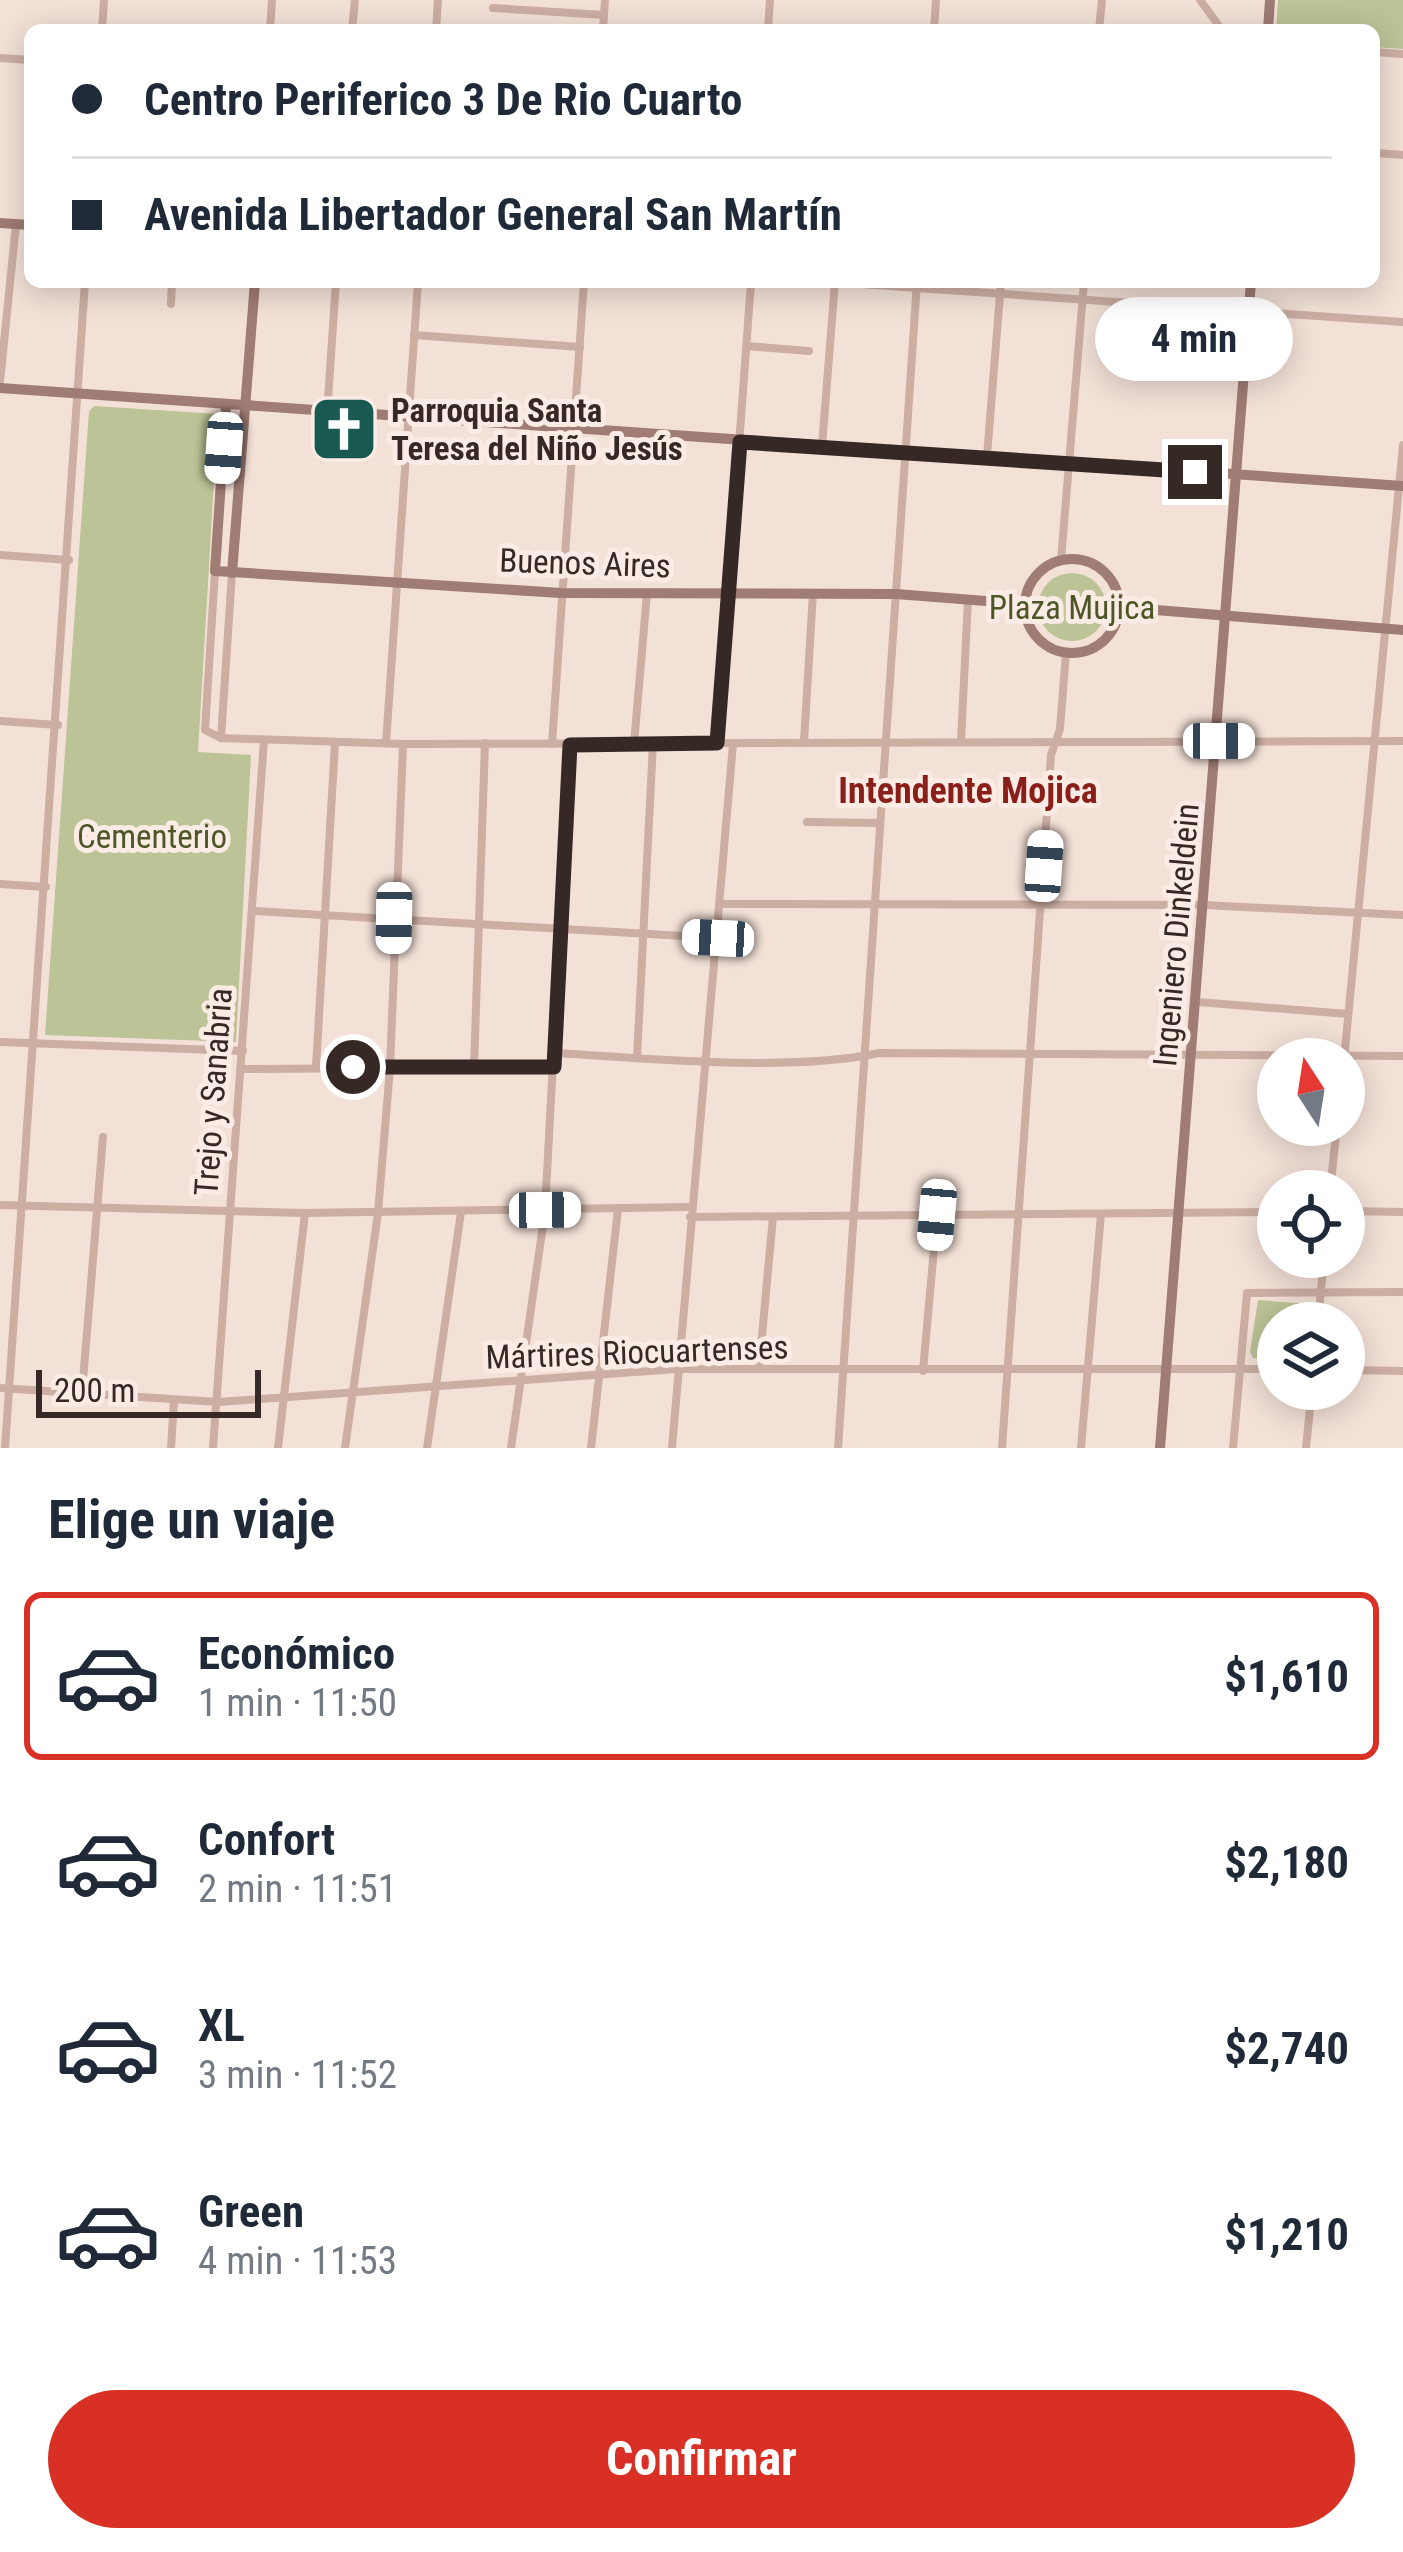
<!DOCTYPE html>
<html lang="es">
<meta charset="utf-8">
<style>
:root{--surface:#fff;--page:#f2f2f3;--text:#1f2937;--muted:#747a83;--line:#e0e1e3;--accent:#d93025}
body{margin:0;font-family:"Roboto Condensed",sans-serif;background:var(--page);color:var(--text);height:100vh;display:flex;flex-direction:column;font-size:45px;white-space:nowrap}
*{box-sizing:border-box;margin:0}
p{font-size:39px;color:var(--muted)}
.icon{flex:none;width:66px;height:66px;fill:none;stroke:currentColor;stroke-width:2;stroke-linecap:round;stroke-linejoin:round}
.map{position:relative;height:1448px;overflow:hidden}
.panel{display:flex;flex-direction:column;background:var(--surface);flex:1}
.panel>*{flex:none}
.banner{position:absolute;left:24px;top:24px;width:1356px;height:264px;border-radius:18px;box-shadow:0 6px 30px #0003;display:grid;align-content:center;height:264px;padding:0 48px;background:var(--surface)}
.needle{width:78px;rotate:348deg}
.controls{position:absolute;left:1257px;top:1038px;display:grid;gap:24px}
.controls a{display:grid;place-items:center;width:108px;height:108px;border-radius:50%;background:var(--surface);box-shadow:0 6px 30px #0003;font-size:60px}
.scale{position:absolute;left:36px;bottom:30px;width:225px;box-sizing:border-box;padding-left:12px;border:6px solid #362825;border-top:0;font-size:33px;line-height:42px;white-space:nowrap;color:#362825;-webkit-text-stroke:9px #faece4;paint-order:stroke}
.end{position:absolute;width:54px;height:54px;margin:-27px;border:15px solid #362825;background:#fff;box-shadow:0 0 0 6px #fff}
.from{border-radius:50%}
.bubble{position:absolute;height:84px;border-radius:42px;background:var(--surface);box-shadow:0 6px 30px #0003;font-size:39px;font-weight:700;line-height:84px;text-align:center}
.car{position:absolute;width:36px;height:72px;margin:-36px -18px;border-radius:15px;box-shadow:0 0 9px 3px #0007;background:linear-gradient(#fff 24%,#345 0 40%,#fff 0 76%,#345 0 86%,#fff 0)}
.banner b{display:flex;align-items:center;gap:42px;height:114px;font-size:45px}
.banner b+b{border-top:3px solid var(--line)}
.banner i{width:30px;height:30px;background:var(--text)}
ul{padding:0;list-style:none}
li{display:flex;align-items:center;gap:36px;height:168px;margin:0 24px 18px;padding:0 24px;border:6px solid transparent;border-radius:18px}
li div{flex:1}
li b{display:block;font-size:45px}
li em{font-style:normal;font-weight:700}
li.selected{border-color:var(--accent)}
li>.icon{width:108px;height:108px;stroke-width:1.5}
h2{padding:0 48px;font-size:54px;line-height:144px}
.button{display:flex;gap:24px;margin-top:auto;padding:24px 48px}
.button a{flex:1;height:138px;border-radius:72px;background:var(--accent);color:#fff;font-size:48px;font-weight:700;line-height:138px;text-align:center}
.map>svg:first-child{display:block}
.green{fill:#bcc397}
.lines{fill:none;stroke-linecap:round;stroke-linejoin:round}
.minor{stroke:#ccaea3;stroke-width:8}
.secondary{stroke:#9f7c74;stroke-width:10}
.route{stroke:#362825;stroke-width:15}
.labels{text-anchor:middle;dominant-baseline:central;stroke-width:10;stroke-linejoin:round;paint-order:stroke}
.poi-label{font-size:33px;font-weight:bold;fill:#362825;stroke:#faece4;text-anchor:start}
.street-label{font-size:33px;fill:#362825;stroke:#faece4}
.park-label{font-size:33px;fill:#4d5627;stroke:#faece4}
.neighbourhood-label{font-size:36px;font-weight:bold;fill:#8a1f19;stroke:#faece4}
</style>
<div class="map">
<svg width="1403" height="1448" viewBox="0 0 1403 1448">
<rect width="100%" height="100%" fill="#f3e1d7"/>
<g class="green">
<path d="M 1278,0 L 1403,0 L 1403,49 L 1374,47 L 1374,30 L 1276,30 Z"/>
<path d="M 94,406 L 218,414 L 198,752 L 251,755 L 236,1042 L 45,1035 L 89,411 Z"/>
<circle cx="1072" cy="607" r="34"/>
<path d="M 1258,1300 L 1308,1304 L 1307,1323 L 1278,1323 L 1278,1358 L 1253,1358 L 1250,1352 Z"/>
</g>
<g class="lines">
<g class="minor">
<path d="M 1200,0 L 1222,30"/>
<path d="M 493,8 L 604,15"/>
<path d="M 102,30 L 104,0"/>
<path d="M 270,30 L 272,0"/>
<path d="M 352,30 L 355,0"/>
<path d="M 436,30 L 438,0"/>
<path d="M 603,30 L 605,0"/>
<path d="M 768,30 L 770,0"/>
<path d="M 934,30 L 936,0"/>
<path d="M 1099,30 L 1102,0"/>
<path d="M 1374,52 L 1403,54"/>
<path d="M 0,58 L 30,60"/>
<path d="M 1374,153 L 1403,155"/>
<path d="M 831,282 L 1403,322"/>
<path d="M 171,304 L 172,282"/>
<path d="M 414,335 L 580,347"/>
<path d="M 747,346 L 809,351"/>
<path d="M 0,382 L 16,224"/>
<path d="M 327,413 L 336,282"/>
<path d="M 822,446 L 835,282"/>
<path d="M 987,456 L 1001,282"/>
<path d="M 0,555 L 69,560"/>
<path d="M 1061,560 L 1084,282"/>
<path d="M 215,571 L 205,730 L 221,738 L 403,744 L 1403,741"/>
<path d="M 0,721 L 58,725"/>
<path d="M 221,738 L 232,573"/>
<path d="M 804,741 L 813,593"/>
<path d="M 961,741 L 968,599"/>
<path d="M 386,743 L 418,282"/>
<path d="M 717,743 L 751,282"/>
<path d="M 552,744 L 584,282"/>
<path d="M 634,744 L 647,593"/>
<path d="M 807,822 L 880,823"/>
<path d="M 0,884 L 46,887"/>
<path d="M 723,904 L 1204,905 L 1403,915"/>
<path d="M 252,911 L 718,938"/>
<path d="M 1198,1002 L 1348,1014"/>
<path d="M 0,1042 L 243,1051"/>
<path d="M 557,1053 C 650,1059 791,1072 879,1053 L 1403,1056"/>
<path d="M 637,1058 L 653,743"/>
<path d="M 1344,1060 L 1403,445"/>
<path d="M 316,1067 L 335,743"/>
<path d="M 474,1067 L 485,743"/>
<path d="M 242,1069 L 555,1067"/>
<path d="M 1330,1191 L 1337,1125"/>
<path d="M 0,1205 L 305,1213 L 691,1207"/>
<path d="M 1344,1211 L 1403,1212"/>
<path d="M 690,1217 L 1278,1212"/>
<path d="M 1318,1323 L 1324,1257"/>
<path d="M 759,1368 L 773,1217"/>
<path d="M 1344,1370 L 1403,1371"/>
<path d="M 923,1371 L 937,1215"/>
<path d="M 0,1388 L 218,1402 L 677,1369 L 1278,1369"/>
<path d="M 82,1393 L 103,1137"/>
<path d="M 5,1448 L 85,282"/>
<path d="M 171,1448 L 174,1400"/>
<path d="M 213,1448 L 264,740"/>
<path d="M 278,1448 L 305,1213"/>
<path d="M 345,1448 L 378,1213 L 390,1068 L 403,745"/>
<path d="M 427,1448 L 461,1212"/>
<path d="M 511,1448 L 545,1211 L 570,745"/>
<path d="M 591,1448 L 618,1209"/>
<path d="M 672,1448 L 733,744"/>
<path d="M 838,1448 L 917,282"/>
<path d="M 1002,1448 L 1051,755 L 1060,729 L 1066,652"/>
<path d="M 1081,1448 L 1101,1214"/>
<path d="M 1233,1448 L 1247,1293 L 1403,1292"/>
<path d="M 1306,1448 L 1312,1389"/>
</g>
<g class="secondary">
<path d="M 1268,30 L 1270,0"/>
<path d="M 0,223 L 30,225"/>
<path d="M 0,388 L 1403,486"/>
<path d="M 226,406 L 215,571 L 561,593 L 896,594 L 1025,604"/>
<circle cx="1072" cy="606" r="47"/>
<path d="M 232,573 L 255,282"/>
<path d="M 1119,607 L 1403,630"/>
<path d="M 1160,1448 L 1251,282"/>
</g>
</g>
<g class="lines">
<path class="route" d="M 353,1067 L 554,1067 L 570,745 L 717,743 L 740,442 L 1195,472"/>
</g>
<defs>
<symbol id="church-square" viewBox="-11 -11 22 22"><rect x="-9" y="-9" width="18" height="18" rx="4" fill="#185a52" stroke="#faece4"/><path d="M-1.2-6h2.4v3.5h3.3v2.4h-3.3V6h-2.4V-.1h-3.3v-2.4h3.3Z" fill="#fff"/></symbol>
</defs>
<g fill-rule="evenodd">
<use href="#church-square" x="306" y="391" width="76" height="76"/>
</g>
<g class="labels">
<g class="poi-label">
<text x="391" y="410">Parroquia Santa<tspan x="391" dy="38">Teresa del Niño Jesús</tspan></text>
</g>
<g class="street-label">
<text transform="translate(585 563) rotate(2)">Buenos Aires</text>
<text transform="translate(1176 935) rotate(-85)">Ingeniero Dinkeldein</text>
<text transform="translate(213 1092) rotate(-86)">Trejo y Sanabria</text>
<text transform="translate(637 1352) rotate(-2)">Mártires Riocuartenses</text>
</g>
<g class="park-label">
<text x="1072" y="607">Plaza Mujica</text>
<text x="152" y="836">Cementerio</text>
</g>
<g class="neighbourhood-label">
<text x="968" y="791">Intendente Mojica</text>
</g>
</g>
</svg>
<div class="controls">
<a><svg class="needle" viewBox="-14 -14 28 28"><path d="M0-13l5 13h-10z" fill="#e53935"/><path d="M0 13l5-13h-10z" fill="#747a83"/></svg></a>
<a><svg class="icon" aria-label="locate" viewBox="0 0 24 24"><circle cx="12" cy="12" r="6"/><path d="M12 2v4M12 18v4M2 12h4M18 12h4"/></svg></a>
<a><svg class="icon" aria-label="layers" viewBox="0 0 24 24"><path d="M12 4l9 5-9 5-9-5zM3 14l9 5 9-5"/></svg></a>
</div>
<div class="scale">200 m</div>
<i class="end from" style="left:353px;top:1067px"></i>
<i class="end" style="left:1195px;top:472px"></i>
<div class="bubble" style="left:1095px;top:297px;width:198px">4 min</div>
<i class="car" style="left:224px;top:448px;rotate:184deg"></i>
<i class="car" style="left:1219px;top:741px;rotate:90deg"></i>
<i class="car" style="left:1044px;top:866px;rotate:4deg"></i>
<i class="car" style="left:394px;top:918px;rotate:181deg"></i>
<i class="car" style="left:718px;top:938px;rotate:273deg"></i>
<i class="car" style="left:545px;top:1210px;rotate:89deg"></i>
<i class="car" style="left:937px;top:1215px;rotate:185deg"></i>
<div class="banner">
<b><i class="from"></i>Centro Periferico 3 De Rio Cuarto</b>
<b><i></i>Avenida Libertador General San Martín</b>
</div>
</div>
<section class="panel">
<h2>Elige un viaje</h2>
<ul>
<li class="selected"><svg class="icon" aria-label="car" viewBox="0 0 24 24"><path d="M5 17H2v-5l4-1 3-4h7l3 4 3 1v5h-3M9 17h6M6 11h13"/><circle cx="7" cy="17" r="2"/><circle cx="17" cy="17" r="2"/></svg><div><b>Económico</b><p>1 min · 11:50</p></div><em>$1,610</em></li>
<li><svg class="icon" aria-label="car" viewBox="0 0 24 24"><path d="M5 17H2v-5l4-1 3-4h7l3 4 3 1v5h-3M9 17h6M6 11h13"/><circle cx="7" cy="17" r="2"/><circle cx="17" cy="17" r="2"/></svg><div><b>Confort</b><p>2 min · 11:51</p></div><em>$2,180</em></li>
<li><svg class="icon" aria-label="car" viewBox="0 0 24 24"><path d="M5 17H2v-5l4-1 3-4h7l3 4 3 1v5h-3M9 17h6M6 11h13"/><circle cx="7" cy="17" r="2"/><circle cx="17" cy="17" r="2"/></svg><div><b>XL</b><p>3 min · 11:52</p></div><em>$2,740</em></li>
<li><svg class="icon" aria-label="car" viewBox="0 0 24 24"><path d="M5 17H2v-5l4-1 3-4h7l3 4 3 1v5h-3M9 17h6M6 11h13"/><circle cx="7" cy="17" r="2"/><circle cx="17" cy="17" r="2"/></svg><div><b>Green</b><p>4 min · 11:53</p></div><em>$1,210</em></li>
</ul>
<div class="button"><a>Confirmar</a></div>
</section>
